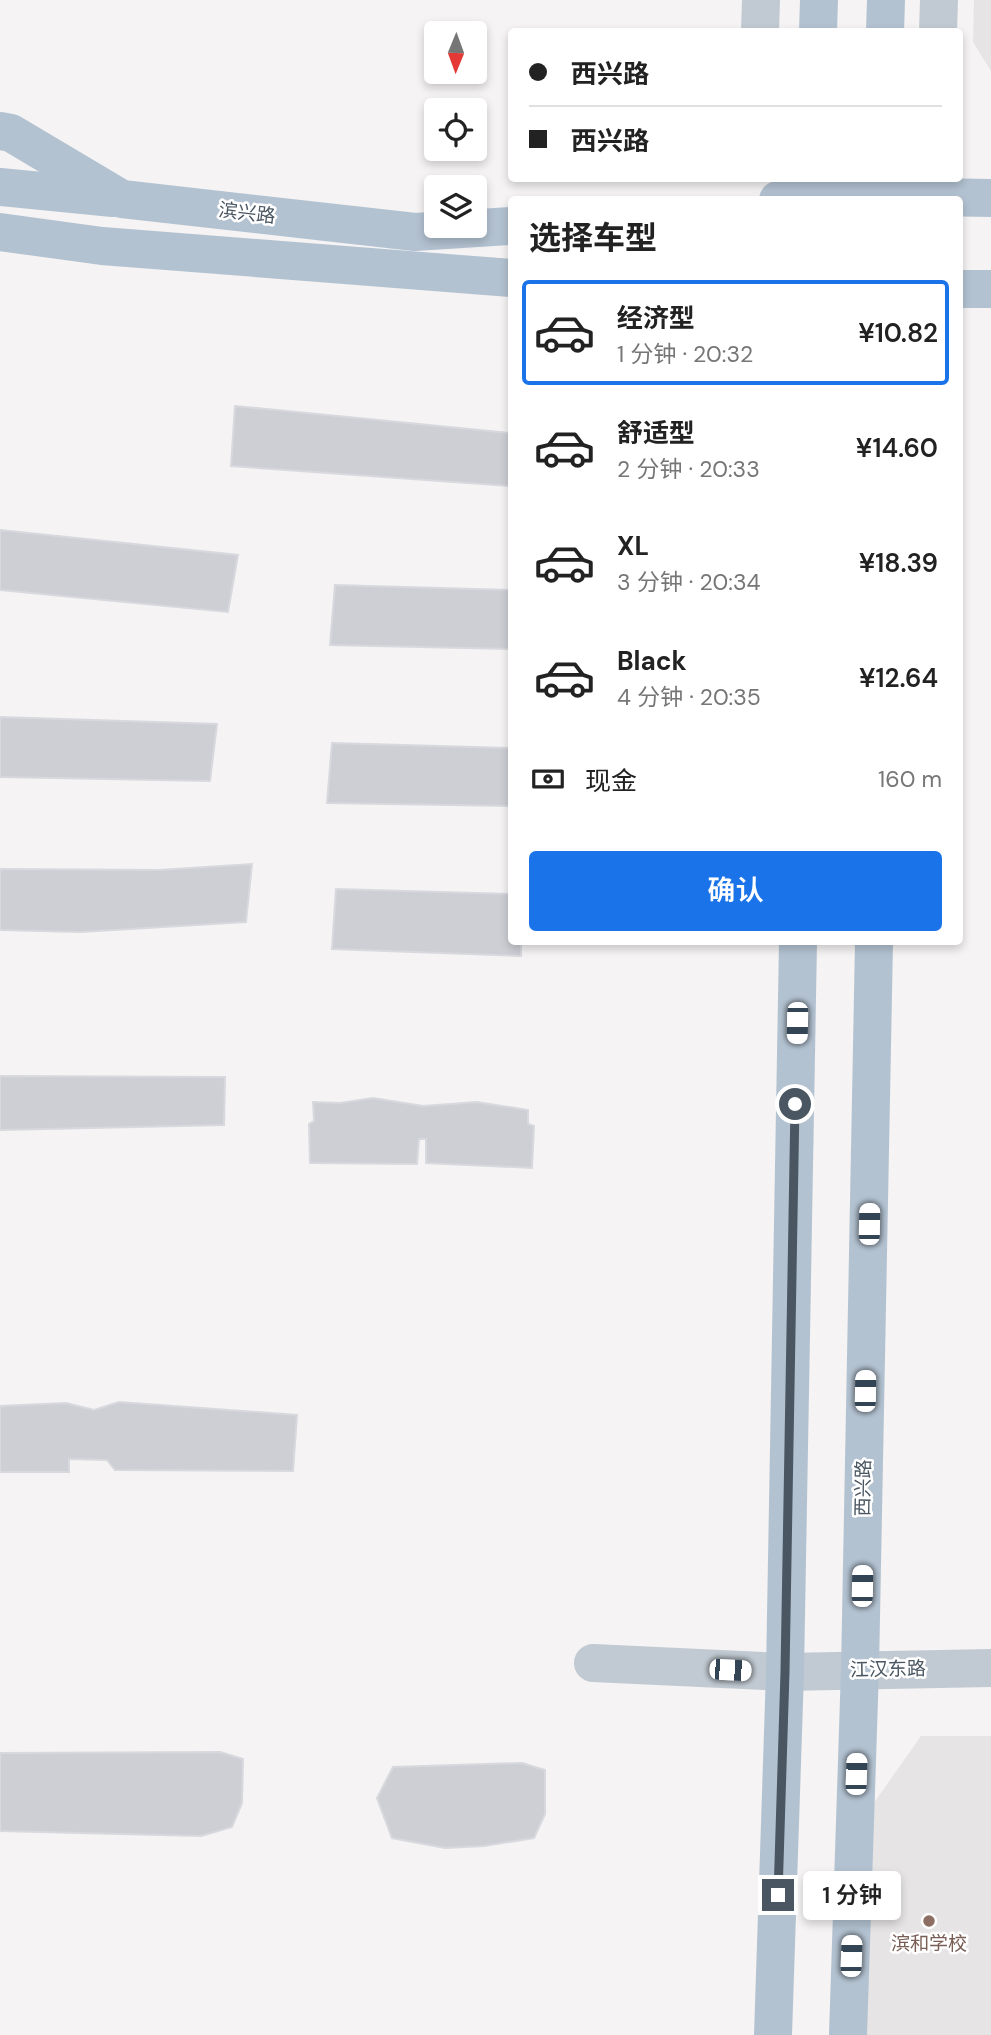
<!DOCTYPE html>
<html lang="zh">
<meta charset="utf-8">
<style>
:root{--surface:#fff;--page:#f2f2f2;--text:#222;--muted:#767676;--line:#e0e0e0;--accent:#1a73e8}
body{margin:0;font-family:"DM Sans","Noto Sans SC",sans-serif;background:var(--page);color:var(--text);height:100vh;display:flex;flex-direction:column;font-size:26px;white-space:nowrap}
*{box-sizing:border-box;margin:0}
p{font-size:23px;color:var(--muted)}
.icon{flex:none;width:38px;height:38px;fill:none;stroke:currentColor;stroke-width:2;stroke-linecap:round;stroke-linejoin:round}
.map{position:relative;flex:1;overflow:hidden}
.details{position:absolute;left:508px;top:196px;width:455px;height:749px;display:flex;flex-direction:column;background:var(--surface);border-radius:7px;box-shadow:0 4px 10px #0003}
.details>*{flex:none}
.top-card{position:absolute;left:508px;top:28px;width:455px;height:154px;border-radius:7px;box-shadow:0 4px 10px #0003;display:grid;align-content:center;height:154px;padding:0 21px;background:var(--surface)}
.needle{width:46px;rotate:181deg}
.controls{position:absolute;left:424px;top:21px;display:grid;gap:14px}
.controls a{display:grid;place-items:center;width:63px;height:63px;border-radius:7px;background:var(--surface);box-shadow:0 4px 10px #0003;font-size:35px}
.end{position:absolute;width:32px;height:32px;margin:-16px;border:9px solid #4a5661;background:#fff;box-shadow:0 0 0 4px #fff}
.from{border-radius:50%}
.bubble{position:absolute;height:49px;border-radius:7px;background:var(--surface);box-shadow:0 4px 10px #0003;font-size:23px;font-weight:600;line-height:49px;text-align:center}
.car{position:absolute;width:21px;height:42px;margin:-21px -10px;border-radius:9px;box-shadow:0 0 5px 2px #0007;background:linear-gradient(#fff 24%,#345 0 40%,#fff 0 76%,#345 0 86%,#fff 0)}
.top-card b{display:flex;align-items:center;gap:24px;height:66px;font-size:26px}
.top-card b+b{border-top:2px solid var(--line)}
.top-card i{width:18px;height:18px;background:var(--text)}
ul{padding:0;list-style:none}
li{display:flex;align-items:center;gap:21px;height:105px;margin:0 14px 10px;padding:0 7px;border:4px solid transparent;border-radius:7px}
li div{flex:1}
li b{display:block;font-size:26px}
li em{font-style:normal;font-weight:600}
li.on{border-color:var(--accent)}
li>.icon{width:63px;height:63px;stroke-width:1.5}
h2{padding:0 21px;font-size:32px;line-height:84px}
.pay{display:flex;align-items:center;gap:18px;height:77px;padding:0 21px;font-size:26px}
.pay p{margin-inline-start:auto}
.action{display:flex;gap:14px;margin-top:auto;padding:14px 21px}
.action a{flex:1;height:80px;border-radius:7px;background:var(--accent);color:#fff;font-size:28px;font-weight:600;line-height:80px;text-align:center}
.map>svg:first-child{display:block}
.education{fill:#e6e4e5}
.building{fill:#cdcfd5;stroke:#d7d9de;stroke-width:2}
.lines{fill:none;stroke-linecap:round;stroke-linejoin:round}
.minor{stroke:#c1cad2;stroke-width:38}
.major{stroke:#b3c2d1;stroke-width:38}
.route{stroke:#4a5661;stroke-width:9}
.education-dot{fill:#8d6e63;stroke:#fff;stroke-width:2.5}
.labels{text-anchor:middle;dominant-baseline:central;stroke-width:5;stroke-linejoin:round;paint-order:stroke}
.street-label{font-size:19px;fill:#4a5661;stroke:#fff}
.education-label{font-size:19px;fill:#785e54;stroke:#fff}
</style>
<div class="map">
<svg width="991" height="2035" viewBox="0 0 991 2035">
<rect width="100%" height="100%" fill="#f5f3f3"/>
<g class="education">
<path d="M 974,0 L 991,0 L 991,71 L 973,42 Z"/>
<path d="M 921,1736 L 991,1736 L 991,2035 L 865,2035 L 871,1807 Z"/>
</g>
<g class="building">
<path d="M 235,406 L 511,433 L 511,486 L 231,466 Z"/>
<path d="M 0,530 L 238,555 L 228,612 L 0,590 Z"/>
<path d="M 335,585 L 511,590 L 511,649 L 330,645 Z"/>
<path d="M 0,717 L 217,724 L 210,781 L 0,777 Z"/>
<path d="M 332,743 L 511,748 L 511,806 L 327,803 Z"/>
<path d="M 252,864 L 246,922 L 80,932 L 0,930 L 0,869 L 159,870 Z"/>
<path d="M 336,889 L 511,894 L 511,942 L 521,942 L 521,956 L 332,949 Z"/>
<path d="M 0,1076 L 225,1077 L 224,1125 L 0,1130 Z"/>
<path d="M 373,1098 L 423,1106 L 477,1102 L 528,1110 L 528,1124 L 534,1126 L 532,1168 L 426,1163 L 426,1139 L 419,1139 L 417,1164 L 310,1163 L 309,1124 L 314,1121 L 313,1102 L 340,1103 Z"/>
<path d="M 119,1402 L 297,1415 L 293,1471 L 115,1470 L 107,1460 L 69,1459 L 69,1472 L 0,1472 L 0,1406 L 66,1403 L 94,1410 Z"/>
<path d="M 220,1752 L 243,1759 L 242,1803 L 232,1827 L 201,1836 L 0,1831 L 0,1753 Z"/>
<path d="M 522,1763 L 545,1770 L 545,1814 L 534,1838 L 484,1846 L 445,1848 L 392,1838 L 377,1798 L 393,1767 Z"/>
</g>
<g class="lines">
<g class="minor">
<path d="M 760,32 L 761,0"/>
<path d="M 938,32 L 939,0"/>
<path d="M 593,1663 L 785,1672 L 991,1668"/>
</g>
<g class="major">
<path d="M 818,32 L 819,0"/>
<path d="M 885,32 L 886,0"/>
<path d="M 0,131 L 11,133 L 122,199 L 415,232 L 511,226"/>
<path d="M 0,187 L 113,198"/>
<path d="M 778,200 L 814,195 L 991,198"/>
<path d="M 0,232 L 102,246 L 511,278"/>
<path d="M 959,289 L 991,289"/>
<path d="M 773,2035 L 785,1672 L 798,942"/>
<path d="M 848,2035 L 860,1669 L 874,942"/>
</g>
</g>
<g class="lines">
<path class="route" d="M 778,1895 L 785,1672 L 795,1104"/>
</g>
<circle class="education-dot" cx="929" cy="1921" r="7"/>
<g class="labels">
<g class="street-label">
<text transform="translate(247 213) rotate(7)">滨兴路</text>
<text transform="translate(863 1488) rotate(-89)">西兴路</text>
<text transform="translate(888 1669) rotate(-1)">江汉东路</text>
</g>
<g class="education-label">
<text x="929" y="1943">滨和学校</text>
</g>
</g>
</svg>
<div class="controls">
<a><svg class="needle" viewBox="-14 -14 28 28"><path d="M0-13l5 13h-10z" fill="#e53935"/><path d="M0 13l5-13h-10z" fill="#767676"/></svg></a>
<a><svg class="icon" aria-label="locate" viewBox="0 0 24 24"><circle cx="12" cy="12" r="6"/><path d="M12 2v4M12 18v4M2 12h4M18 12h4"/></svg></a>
<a><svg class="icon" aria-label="layers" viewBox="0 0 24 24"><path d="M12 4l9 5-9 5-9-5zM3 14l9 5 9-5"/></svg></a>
</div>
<i class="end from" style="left:795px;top:1104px"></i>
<i class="end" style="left:778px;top:1895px"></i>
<div class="bubble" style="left:803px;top:1871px;width:98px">1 分钟</div>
<i class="car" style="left:797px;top:1023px;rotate:181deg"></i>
<i class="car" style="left:869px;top:1224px;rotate:1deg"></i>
<i class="car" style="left:865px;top:1391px;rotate:1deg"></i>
<i class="car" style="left:862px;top:1586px;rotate:1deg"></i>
<i class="car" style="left:730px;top:1670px;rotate:93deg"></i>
<i class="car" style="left:856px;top:1774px;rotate:2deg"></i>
<i class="car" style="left:851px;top:1956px;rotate:2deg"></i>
<div class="top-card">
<b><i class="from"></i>西兴路</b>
<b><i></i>西兴路</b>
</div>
<section class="details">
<h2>选择车型</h2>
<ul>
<li class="on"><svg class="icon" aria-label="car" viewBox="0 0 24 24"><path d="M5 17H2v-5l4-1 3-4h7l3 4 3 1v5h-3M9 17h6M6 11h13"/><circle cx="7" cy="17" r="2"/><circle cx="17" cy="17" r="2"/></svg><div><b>经济型</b><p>1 分钟 · 20:32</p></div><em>¥10.82</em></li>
<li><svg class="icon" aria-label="car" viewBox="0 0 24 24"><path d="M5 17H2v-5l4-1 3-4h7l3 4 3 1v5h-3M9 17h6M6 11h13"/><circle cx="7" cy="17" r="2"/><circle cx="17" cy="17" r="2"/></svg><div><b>舒适型</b><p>2 分钟 · 20:33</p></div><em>¥14.60</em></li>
<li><svg class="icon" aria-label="car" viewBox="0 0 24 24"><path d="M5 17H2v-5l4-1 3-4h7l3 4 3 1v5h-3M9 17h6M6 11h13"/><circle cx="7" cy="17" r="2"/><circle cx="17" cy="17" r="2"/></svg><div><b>XL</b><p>3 分钟 · 20:34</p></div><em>¥18.39</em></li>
<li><svg class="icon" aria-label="car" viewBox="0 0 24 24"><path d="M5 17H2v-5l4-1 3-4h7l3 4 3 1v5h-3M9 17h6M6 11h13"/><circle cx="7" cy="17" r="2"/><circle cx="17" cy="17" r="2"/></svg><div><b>Black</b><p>4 分钟 · 20:35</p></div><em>¥12.64</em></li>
</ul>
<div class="pay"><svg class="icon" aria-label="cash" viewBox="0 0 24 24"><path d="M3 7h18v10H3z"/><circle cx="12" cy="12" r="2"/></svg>现金<p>160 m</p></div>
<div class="action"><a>确认</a></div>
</section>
</div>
